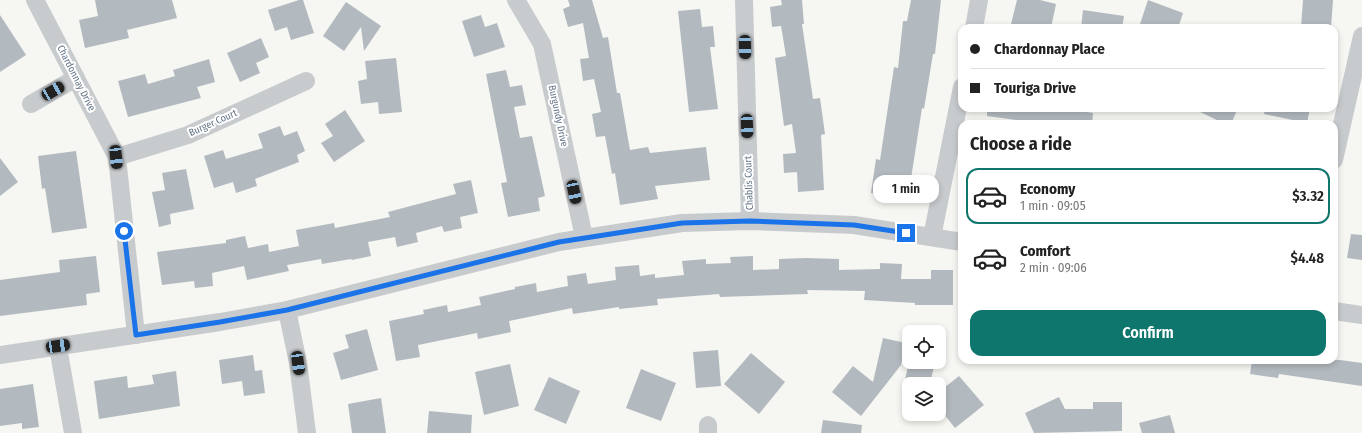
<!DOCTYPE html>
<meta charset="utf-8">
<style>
:root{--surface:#fff;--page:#f6f6f6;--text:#222;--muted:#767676;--line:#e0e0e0;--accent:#0f766e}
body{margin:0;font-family:"Fira Sans Condensed",sans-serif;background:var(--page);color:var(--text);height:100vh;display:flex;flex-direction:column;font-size:15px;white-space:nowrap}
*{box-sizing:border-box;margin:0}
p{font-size:13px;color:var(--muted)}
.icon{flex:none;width:22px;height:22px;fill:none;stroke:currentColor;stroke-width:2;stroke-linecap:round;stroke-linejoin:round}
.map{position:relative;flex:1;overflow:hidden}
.panel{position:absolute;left:958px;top:120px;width:380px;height:244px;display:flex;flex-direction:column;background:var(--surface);border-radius:12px;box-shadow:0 2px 6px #0003}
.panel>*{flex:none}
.guide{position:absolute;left:958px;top:24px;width:380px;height:88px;border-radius:12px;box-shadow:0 2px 6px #0003;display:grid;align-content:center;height:88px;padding:0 12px;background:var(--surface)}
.controls{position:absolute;left:902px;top:325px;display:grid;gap:8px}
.controls a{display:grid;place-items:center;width:44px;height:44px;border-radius:8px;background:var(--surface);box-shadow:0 2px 6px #0003;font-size:20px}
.end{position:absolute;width:18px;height:18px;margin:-9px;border:5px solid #1a73e8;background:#fff;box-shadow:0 0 0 2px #fff}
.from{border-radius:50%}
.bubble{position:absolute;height:28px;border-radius:12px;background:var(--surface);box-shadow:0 2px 6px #0003;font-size:13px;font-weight:600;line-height:28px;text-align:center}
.car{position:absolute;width:12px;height:24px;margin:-12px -6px;border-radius:5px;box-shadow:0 0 3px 1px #0007;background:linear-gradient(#222 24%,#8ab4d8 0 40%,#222 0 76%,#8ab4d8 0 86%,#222 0)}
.guide b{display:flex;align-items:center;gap:14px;height:38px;font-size:15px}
.guide b+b{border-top:1px solid var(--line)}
.guide i{width:10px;height:10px;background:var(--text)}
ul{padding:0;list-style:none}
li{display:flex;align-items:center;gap:12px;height:56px;margin:0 8px 6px;padding:0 4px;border:2px solid transparent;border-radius:12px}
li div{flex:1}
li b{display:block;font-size:15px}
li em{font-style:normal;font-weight:600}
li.active{border-color:var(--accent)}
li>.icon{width:36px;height:36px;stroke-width:1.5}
h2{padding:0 12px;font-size:18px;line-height:48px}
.primary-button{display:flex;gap:8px;margin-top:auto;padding:8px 12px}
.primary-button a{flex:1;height:46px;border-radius:12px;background:var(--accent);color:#fff;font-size:16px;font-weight:600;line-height:46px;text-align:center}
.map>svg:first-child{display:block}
.building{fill:#b3babf}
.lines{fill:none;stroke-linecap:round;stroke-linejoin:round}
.street{stroke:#c8cbce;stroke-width:18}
.route{stroke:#1a73e8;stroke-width:5}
.labels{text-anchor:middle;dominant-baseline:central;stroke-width:4;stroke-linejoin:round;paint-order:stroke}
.street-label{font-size:10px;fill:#627486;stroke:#fff}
</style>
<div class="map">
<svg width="1362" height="433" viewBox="0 0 1362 433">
<rect width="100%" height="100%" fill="#f6f6f2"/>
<g class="building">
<path d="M 95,0 L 172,0 L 177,18 L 127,30 L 129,38 L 85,48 L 79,20 L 98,16 Z"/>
<path d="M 299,0 L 303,0 L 314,33 L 291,40 L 287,27 L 275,31 L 268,10 Z"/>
<path d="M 568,0 L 592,0 L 603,38 L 608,37 L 617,93 L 620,93 L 630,150 L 648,147 L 650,153 L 706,147 L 710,180 L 655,186 L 658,199 L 620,205 L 615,173 L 612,174 L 605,136 L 596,137 L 592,114 L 601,112 L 594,79 L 583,81 L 580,59 L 589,58 L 583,23 L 568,27 L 563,9 L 570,6 Z"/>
<path d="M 781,0 L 802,0 L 804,24 L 802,24 L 813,99 L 820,98 L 825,134 L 821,135 L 824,190 L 798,192 L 797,172 L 784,173 L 783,154 L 796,153 L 792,124 L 784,126 L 775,58 L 786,56 L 781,26 L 772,27 L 770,7 L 782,5 Z"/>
<path d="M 911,0 L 941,0 L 935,54 L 933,54 L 924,109 L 922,108 L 908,198 L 871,193 L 876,159 L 880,160 L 894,67 L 898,68 L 903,21 L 907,21 Z"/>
<path d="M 1017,0 L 1040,0 L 1056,4 L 1051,28 L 1010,28 Z"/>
<path d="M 1148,0 L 1183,13 L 1178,28 L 1152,28 L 1140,24 Z"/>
<path d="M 1303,0 L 1333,0 L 1331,28 L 1301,27 Z"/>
<path d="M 346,2 L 381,26 L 364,51 L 361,27 L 344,51 L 323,36 Z"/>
<path d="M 700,9 L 702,27 L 713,26 L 715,47 L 710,47 L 718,109 L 689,112 L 678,11 Z"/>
<path d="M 1083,10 L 1124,16 L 1122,28 L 1081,28 Z"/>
<path d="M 0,15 L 26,55 L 0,72 Z"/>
<path d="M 481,15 L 485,27 L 497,23 L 505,47 L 474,57 L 462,21 Z"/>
<path d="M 261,38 L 269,57 L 256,63 L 260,73 L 240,82 L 227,53 Z"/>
<path d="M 396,58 L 402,112 L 379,114 L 378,102 L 361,104 L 358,81 L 367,79 L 365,61 Z"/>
<path d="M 209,59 L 215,82 L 197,87 L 201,98 L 128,117 L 118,81 L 145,74 L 148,84 L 175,76 L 173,70 Z"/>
<path d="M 506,70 L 510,87 L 522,85 L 526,105 L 514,107 L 520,138 L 532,136 L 545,196 L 538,198 L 540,211 L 508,217 L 501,183 L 507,182 L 486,74 Z"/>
<path d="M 987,108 L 1079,108 L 1079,111 L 1093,113 L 1092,124 L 1046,124 L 987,116 Z"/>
<path d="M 1192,108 L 1238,108 L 1231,124 L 1225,124 Z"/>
<path d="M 1265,108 L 1310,108 L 1307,123 L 1264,114 Z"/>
<path d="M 345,110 L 365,141 L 334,162 L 321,143 L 333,136 L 325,124 Z"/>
<path d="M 280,126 L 284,136 L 297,131 L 305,151 L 297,155 L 299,162 L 255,179 L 257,186 L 236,193 L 233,182 L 214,188 L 204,156 L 223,150 L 226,159 L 263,148 L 258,134 Z"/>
<path d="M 76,151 L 87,228 L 52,233 L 45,188 L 42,189 L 38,156 Z"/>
<path d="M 0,158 L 18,182 L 0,196 Z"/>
<path d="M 186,169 L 194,209 L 170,214 L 171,224 L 159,227 L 152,192 L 165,190 L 162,173 Z"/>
<path d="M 471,180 L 478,213 L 460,217 L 462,228 L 444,232 L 442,226 L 416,233 L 418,242 L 397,247 L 395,237 L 368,242 L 371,256 L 352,260 L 351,259 L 322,264 L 321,259 L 287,265 L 289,271 L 247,280 L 244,266 L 212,273 L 213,286 L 195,288 L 194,281 L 162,285 L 157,252 L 226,243 L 226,240 L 245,236 L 248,248 L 268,244 L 269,252 L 299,246 L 296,230 L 334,223 L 335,228 L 390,217 L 388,212 L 456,194 L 453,184 Z"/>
<path d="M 1351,234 L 1362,235 L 1362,260 L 1347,258 Z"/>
<path d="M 96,256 L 100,292 L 86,294 L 87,305 L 0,316 L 0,280 L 60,272 L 59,260 Z"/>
<path d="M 753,256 L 753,270 L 779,269 L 779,259 L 806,258 L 839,259 L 839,270 L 880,269 L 880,263 L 902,264 L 901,279 L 931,279 L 931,270 L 953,270 L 953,305 L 915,305 L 915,303 L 864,300 L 865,291 L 807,290 L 808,294 L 720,297 L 719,294 L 657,299 L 658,305 L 619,309 L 619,307 L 573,314 L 572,308 L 509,321 L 511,332 L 478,339 L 477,333 L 418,345 L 420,357 L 396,361 L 389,321 L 424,314 L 423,310 L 447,305 L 448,312 L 481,305 L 479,297 L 515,289 L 515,287 L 536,283 L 537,292 L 568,286 L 567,276 L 586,273 L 588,284 L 616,280 L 615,267 L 639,265 L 640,276 L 655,274 L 655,278 L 684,275 L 682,261 L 706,259 L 706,264 L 731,263 L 730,257 Z"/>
<path d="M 367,329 L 378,370 L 341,380 L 333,353 L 349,348 L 345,335 Z"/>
<path d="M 883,338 L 906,343 L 901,365 L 861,416 L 832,392 L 853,366 L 873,382 Z"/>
<path d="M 718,350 L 721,386 L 696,388 L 693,352 Z"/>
<path d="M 751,353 L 785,382 L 759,414 L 724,384 Z"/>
<path d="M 253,355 L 255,371 L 262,370 L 265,393 L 244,396 L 242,381 L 222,384 L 219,360 Z"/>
<path d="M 1252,360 L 1340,360 L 1362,363 L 1362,386 L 1279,374 L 1278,378 L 1250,374 Z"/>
<path d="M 909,362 L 934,366 L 930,384 L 904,384 Z"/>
<path d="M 510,364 L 519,406 L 484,415 L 475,372 Z"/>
<path d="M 641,369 L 676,383 L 661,421 L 626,408 Z"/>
<path d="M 176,371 L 180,406 L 99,419 L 94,381 L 127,376 L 128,388 L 154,384 L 152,375 Z"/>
<path d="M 959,376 L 984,405 L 955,428 L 939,408 L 939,392 Z"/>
<path d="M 549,377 L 580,391 L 566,424 L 534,410 Z"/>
<path d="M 33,384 L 39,427 L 22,429 L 22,423 L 0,426 L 0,389 Z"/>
<path d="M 1059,397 L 1065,409 L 1093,409 L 1093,402 L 1122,402 L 1122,431 L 1034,433 L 1025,413 Z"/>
<path d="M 381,398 L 386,433 L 352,433 L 348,404 Z"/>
<path d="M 429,411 L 472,415 L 471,433 L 427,433 Z"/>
<path d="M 1170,415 L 1175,433 L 1142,433 L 1139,423 Z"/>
<path d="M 823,420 L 862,425 L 861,433 L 821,433 Z"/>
</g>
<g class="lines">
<g class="street">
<path d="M 35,0 L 117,157 L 136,335"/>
<path d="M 516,0 L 542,44 L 584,237"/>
<path d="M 744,0 L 750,221"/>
<path d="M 974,28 L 979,0"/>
<path d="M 31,104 L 76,78"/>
<path d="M 117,157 L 188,135 L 306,81"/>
<path d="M 1334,160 L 1362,36"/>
<path d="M 932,237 L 962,87"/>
<path d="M 287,310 L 298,363 L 307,433"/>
<path d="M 1334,311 L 1362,315"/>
<path d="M 58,347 L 73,433"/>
<path d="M 0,355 L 220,322 L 287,310 L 559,242 L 682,223 L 750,221 L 854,225 L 962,242"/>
<path d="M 708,433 L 708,425"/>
</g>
</g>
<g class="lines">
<path class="route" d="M 124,231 L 136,335 L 220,322 L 287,310 L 559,242 L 682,223 L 750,221 L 854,225 L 906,233"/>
</g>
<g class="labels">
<g class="street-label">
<text transform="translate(76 78) rotate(63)">Chardonnay Drive</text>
<text transform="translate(558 116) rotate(78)">Burgundy Drive</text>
<text transform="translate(213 123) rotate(-24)">Burger Court</text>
<text transform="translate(749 183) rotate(-92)">Chablis Court</text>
</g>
</g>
</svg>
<div class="controls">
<a><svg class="icon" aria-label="locate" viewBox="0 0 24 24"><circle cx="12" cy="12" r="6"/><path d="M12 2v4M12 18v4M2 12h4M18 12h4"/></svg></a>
<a><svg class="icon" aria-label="layers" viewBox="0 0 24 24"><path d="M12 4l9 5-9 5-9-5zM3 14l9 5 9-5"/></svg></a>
</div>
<i class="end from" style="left:124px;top:231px"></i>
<i class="end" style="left:906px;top:233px"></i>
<div class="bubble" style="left:873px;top:175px;width:66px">1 min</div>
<i class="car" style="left:745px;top:47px;rotate:179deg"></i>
<i class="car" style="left:53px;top:91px;rotate:60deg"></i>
<i class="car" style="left:747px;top:126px;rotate:178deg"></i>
<i class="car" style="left:116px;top:157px;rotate:174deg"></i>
<i class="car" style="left:574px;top:192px;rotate:168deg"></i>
<i class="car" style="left:58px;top:346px;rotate:82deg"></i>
<i class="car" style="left:298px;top:363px;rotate:172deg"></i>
<div class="guide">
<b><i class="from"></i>Chardonnay Place</b>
<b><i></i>Touriga Drive</b>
</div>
<section class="panel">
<h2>Choose a ride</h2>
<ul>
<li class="active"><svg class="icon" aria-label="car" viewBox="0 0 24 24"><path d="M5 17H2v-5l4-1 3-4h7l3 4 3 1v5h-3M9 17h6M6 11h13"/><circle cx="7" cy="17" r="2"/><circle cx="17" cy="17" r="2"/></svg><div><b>Economy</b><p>1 min · 09:05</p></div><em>$3.32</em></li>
<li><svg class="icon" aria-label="car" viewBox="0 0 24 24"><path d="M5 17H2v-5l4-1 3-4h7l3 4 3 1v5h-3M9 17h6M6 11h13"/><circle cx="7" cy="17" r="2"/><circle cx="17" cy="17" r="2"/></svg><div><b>Comfort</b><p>2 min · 09:06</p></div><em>$4.48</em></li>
</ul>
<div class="primary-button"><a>Confirm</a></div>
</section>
</div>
